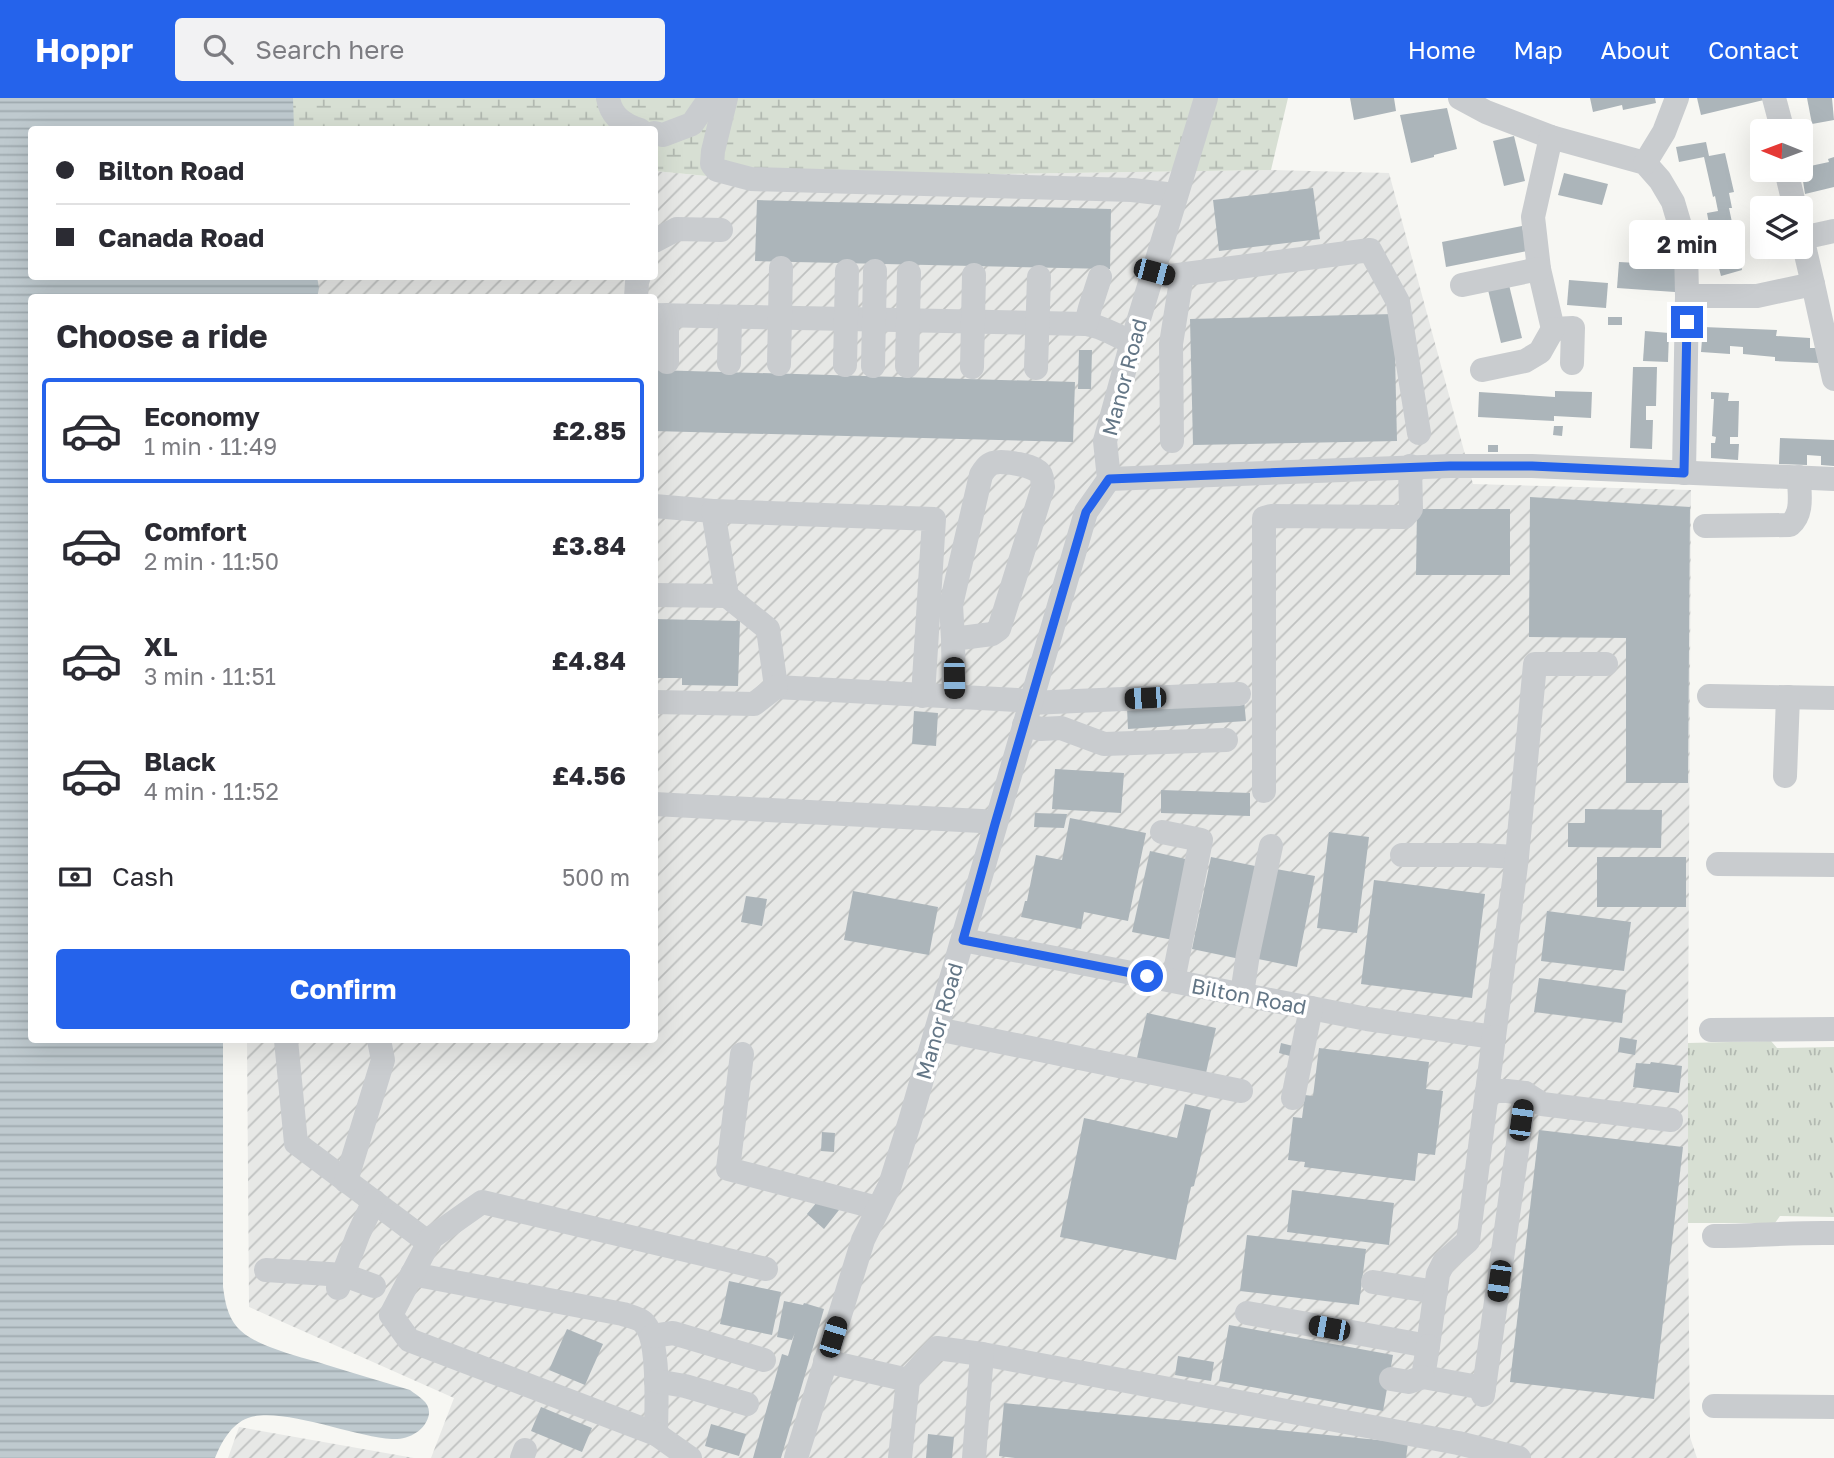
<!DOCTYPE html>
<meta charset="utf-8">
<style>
:root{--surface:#fff;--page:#f2f2f3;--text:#2b2b33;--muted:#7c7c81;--line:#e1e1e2;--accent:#2563eb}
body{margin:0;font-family:"Golos Text",sans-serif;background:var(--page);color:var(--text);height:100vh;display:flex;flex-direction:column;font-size:26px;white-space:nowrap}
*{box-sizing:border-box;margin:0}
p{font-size:23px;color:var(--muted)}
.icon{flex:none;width:38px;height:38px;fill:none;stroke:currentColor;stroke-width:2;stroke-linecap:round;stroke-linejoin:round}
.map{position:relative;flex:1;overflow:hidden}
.panel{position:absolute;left:28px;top:196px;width:630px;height:749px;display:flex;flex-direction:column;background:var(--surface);border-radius:7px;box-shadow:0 7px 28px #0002}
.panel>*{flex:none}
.hud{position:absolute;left:28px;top:28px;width:630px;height:154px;border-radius:7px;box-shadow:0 7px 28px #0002;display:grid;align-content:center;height:154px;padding:0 28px;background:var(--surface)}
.needle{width:46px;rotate:271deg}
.tools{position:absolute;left:1750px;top:21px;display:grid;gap:14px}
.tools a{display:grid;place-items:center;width:63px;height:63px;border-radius:7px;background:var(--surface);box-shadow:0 7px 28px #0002;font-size:35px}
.end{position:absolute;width:32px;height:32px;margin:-16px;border:9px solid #2563eb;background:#fff;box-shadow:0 0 0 4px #fff}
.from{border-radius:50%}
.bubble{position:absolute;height:49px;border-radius:7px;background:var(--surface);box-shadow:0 7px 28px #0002;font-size:23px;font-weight:700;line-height:49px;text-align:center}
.car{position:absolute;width:21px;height:42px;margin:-21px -10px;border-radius:9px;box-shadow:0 0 5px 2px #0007;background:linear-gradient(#222 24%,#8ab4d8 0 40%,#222 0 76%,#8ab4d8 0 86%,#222 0)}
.hud b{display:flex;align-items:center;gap:24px;height:66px;font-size:26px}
.hud b+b{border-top:2px solid var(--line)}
.hud i{width:18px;height:18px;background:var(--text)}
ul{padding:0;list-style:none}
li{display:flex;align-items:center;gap:21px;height:105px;margin:0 14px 10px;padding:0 14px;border:4px solid transparent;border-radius:7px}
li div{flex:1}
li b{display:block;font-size:26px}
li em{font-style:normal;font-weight:700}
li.current{border-color:var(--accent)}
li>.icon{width:63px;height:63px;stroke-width:1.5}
h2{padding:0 28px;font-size:32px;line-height:84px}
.pay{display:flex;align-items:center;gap:18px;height:77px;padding:0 28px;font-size:26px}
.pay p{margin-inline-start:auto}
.cta{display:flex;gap:14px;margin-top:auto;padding:14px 28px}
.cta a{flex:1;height:80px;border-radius:7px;background:var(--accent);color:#fff;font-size:28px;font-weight:700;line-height:80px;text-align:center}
header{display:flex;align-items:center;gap:42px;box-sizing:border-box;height:98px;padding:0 35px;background:var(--accent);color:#fff}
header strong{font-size:33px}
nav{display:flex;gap:38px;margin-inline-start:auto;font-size:24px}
.search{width:490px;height:63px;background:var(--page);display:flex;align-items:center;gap:18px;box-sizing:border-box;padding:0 24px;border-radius:7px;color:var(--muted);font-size:26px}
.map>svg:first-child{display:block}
.industrial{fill:url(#industrial-furrows)}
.grass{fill:url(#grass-tufts)}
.wetland{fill:url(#wetland-marsh)}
.water{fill:url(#water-rules)}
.building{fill:#acb5ba}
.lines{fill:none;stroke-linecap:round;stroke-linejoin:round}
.minor{stroke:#c9cccf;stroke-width:24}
.route{stroke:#2563eb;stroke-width:9}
.labels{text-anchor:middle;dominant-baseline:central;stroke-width:7;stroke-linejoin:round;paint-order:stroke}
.street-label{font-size:21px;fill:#637686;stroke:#fff}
</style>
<header>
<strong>Hoppr</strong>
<div class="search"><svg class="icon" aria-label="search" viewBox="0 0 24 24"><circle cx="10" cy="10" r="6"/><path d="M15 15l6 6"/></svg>Search here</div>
<nav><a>Home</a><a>Map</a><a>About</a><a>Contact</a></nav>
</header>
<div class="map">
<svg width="1834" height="1360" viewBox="0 0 1834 1360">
<defs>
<pattern id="industrial-furrows" width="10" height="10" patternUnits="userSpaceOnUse" patternTransform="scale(1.75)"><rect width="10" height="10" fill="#e7e8e6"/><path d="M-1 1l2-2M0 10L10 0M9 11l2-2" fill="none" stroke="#bfc1c0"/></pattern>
<pattern id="grass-tufts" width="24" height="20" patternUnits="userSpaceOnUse" patternTransform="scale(1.75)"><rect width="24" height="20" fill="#d7dfd3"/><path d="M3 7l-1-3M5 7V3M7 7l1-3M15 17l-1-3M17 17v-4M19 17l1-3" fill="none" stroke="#b2b9b1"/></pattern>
<pattern id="wetland-marsh" width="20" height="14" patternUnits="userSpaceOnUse" patternTransform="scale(1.75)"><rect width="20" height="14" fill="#d7dfd3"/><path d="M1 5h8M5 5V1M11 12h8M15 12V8" fill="none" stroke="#b2b9b1"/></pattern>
<pattern id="water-rules" width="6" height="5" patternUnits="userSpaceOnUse" patternTransform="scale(1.75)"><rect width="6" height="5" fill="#bfcacf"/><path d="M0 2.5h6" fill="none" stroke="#9fa9ae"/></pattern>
</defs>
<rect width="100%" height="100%" fill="#f7f7f3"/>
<g class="industrial">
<path d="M 1271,72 L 1389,75 L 1473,386 L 1691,392 L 1688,945 L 1688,1125 L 1690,1339 L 1697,1360 L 431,1360 L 454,1300 L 249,1209 L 247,942 L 654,942 L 654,200 L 311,199 L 320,179 L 654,178 L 655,73 L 727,80 Z"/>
<path d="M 239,1329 L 414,1360 L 415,1360 L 228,1360 Z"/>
</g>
<path class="grass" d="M 1771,943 L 1777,950 L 1834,949 L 1834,1119 L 1780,1118 L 1775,1125 L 1688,1125 L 1688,945 Z"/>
<path class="wetland" d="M 27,0 L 1288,0 L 1271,72 L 727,80 L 655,73 L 654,32 L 32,32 Z"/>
<path class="water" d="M 0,0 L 293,0 L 294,31 L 32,32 L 32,178 L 317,178 L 319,190 L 317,200 L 32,200 L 32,942 L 223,942 L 223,1189 C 225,1203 227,1217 237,1229 C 254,1249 302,1259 327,1267 C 354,1275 382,1284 410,1292 C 419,1299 430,1304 429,1316 C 426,1333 408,1342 392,1341 C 354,1339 281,1308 248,1320 C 231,1326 221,1345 215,1360 L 0,1360 Z"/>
<g class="building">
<path d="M 1350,0 L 1394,0 L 1396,13 L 1354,22 Z"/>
<path d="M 1590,0 L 1655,0 L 1656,5 L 1623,12 L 1622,7 L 1593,14 Z"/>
<path d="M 1697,0 L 1768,0 L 1768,1 L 1701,17 Z"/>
<path d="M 1807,0 L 1832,0 L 1834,22 L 1812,26 Z"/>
<path d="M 1447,10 L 1457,51 L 1434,57 L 1434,59 L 1411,65 L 1400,17 Z"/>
<path d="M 1514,38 L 1525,83 L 1504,88 L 1493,43 Z"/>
<path d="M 1706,44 L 1709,58 L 1725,55 L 1734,94 L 1729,95 L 1732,110 L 1729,110 L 1742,172 L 1721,178 L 1714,151 L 1722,149 L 1720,135 L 1711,137 L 1707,115 L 1718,113 L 1715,98 L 1713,99 L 1704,59 L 1679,64 L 1676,49 Z"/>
<path d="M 1834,59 L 1834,89 L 1805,96 L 1801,70 L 1829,64 L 1828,61 Z"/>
<path d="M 1564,75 L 1608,86 L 1602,107 L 1558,97 Z"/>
<path d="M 1313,90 L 1320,141 L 1219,153 L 1213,102 Z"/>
<path d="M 757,102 L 1111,111 L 1110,171 L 755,163 Z"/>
<path d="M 1522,128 L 1527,153 L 1446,169 L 1442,144 Z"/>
<path d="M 1619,164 L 1676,167 L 1675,194 L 1617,190 Z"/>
<path d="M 1569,182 L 1608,185 L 1606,210 L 1567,207 Z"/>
<path d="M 1509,187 L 1522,240 L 1501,245 L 1488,192 Z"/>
<path d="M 1394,216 L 1397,343 L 1193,347 L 1190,221 Z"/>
<rect x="1608" y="219" width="14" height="8"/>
<path d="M 1703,229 L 1777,232 L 1776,238 L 1810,240 L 1810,250 L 1819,250 L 1818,265 L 1775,263 L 1775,259 L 1743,256 L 1743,249 L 1730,248 L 1730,256 L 1701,254 Z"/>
<path d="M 1645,233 L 1669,235 L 1668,264 L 1643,263 Z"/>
<path d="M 1079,252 L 1092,252 L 1091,291 L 1078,291 Z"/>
<path d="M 1633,269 L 1657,269 L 1656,308 L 1646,308 L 1646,322 L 1653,322 L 1652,351 L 1630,350 Z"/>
<path d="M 654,272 L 1075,284 L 1073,344 L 654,333 Z"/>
<path d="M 1555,293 L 1592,294 L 1591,320 L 1554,318 L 1554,323 L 1478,319 L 1479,294 L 1555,299 Z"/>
<path d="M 1711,294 L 1729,295 L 1728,303 L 1739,303 L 1738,339 L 1730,339 L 1730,346 L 1739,346 L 1738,362 L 1711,360 L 1711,345 L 1715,345 L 1716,339 L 1712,338 L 1714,301 L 1711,301 Z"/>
<path d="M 1554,328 L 1563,328 L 1562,338 L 1553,337 Z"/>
<path d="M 1780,340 L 1834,342 L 1834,368 L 1821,367 L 1821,358 L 1807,357 L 1807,367 L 1779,366 Z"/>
<rect x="1488" y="347" width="10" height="7"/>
<path d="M 1530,399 L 1690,409 L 1688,685 L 1626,685 L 1626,540 L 1529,539 Z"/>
<path d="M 1417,411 L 1510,411 L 1510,477 L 1416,477 Z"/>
<path d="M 654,521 L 740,523 L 738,588 L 682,587 L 682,580 L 654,580 Z"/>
<path d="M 1244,602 L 1246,623 L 1128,631 L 1127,610 Z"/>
<path d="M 914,613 L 938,615 L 936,648 L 912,646 Z"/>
<path d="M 1055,671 L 1124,675 L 1121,715 L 1052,711 Z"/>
<path d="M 1161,692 L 1250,695 L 1250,718 L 1161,715 Z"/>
<path d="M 1585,711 L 1662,712 L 1661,750 L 1568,749 L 1568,725 L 1585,725 Z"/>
<path d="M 1035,715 L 1067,716 L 1064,730 L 1034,729 Z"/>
<path d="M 1070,720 L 1146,735 L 1128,823 L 1084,814 L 1081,831 L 1021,819 L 1025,803 L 1027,803 L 1036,757 L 1062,762 Z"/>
<path d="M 1329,734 L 1369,739 L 1357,835 L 1317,830 Z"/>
<path d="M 1150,753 L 1190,762 L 1173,842 L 1132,834 Z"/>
<path d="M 1211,759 L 1260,769 L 1240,861 L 1192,851 Z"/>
<rect x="1597" y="759" width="89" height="50"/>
<path d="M 1276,771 L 1315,778 L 1297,869 L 1258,861 Z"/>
<path d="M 1374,782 L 1485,796 L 1472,900 L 1361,886 Z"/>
<path d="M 853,793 L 938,809 L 929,857 L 844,842 Z"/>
<path d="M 746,798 L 767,801 L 762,828 L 741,824 Z"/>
<path d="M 1547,813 L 1631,824 L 1624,873 L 1541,863 Z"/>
<path d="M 1539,880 L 1626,892 L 1622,925 L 1534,914 Z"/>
<path d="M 1147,915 L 1216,930 L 1206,975 L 1137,960 Z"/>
<path d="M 1620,939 L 1637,942 L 1635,957 L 1618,954 Z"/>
<path d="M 1281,945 L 1293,948 L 1290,958 L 1279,955 Z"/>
<path d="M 1319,950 L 1429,964 L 1426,991 L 1443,993 L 1435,1057 L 1418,1055 L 1415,1083 L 1304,1069 L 1305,1064 L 1288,1062 L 1293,1019 L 1302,1020 L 1305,997 L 1313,998 Z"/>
<path d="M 1651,964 L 1682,968 L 1679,995 L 1633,989 L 1636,965 L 1650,966 Z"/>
<path d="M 1185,1006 L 1211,1012 L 1194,1088 L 1191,1089 L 1176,1162 L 1060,1139 L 1084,1020 L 1177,1040 Z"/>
<path d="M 1539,1032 L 1683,1049 L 1654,1301 L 1510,1284 Z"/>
<path d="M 822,1034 L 835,1035 L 834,1054 L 821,1053 Z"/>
<path d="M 1292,1092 L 1394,1105 L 1389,1147 L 1287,1134 Z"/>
<path d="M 822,1098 L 839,1112 L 824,1131 L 807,1116 Z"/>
<path d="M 1247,1137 L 1366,1151 L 1359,1207 L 1240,1193 Z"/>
<path d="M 729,1183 L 781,1194 L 772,1237 L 720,1226 Z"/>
<path d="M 784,1203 L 803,1207 L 804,1205 L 824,1211 L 781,1360 L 753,1360 L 782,1256 L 788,1258 L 795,1234 L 792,1242 L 777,1239 Z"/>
<path d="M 1229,1227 L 1393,1257 L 1383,1313 L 1219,1283 Z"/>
<path d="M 567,1231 L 603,1246 L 585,1287 L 549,1272 Z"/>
<path d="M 1178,1258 L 1214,1264 L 1211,1283 L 1175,1277 Z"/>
<path d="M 1004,1305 L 1408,1345 L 1406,1360 L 1015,1360 L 999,1358 Z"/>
<path d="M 541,1309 L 592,1330 L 582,1354 L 531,1333 Z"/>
<path d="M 711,1326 L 746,1336 L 739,1358 L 705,1348 Z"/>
<path d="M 928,1336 L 954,1339 L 952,1360 L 926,1360 Z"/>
</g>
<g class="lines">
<g class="minor">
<path d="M 608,0 C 611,18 623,27 640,32"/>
<path d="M 726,0 L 713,53 L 712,66 L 717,72 L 751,81 L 1132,92 L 1175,97"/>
<path d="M 1460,0 L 1486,14 L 1551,39 L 1645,65 L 1660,82 L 1673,104 L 1686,148 L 1687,198 L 1684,375"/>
<path d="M 1774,0 L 1782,30"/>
<path d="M 654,35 L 663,37 L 692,26 L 710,0"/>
<path d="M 1551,39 L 1533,119 L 1539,171 L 1553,231 L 1573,230 L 1572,265"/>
<path d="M 1645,65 L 1664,34 L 1677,0"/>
<path d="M 1786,72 L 1795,110"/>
<path d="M 1801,135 L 1813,186"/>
<path d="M 1802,140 L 1834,133"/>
<path d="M 654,143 L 677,131 L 721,132"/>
<path d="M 1154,174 L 1170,178 L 1370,152 L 1398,204 L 1419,335"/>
<path d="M 1462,187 L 1539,171"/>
<path d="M 1687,198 L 1757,198 L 1813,186 L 1834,281"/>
<path d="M 636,200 L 637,184 L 639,178"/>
<path d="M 654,217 L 1086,226 C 1105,229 1115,238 1132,244"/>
<path d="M 1086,226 L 1090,210 L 1100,179"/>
<path d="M 667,264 L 667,217"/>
<path d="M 729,265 L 730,219"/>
<path d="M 779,266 L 781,170"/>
<path d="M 845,267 L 847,173"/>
<path d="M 873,268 L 875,173"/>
<path d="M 907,268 L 909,175"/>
<path d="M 972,269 L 974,177"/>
<path d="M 1036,270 L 1039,179"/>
<path d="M 1482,272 L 1525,263 L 1540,254 L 1553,231"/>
<path d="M 1172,343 L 1171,246 L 1182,177"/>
<path d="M 1109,381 L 1450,368 L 1532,368 L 1834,381"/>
<path d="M 654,408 L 713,413 L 727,498 L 768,531 L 776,589 L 1017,602 L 1030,605 L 1239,596"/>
<path d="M 713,413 L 934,421 L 923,598"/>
<path d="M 1705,428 L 1790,427 C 1804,415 1799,395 1799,379"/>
<path d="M 654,497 L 727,498"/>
<path d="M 953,541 L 992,536 L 999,531 L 1043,389 C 1042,385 1043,381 1041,377 C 1037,367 1002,362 993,365 C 987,367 984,372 981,377 L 951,507 L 953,541 L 954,599"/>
<path d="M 1709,598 L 1834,600"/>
<path d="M 654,604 L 754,606 L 776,589"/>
<path d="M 1024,627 L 1041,631 L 1061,630 L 1104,646 L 1226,642"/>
<path d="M 1785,678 L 1788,599"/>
<path d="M 1264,693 L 1264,420 L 1271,418 L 1404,419 L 1411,411 L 1410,368"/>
<path d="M 654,706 L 981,723 L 995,725"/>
<path d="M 1162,734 L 1201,742 L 1173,883"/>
<path d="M 1402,757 L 1479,757 L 1517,759"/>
<path d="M 1718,766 L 1834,767"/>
<path d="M 963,842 L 1367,921 L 1494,939 L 1517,759 L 1535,566 L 1606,566"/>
<path d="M 1242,896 L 1248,856 L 1271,748"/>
<path d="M 937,931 L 1241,993"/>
<path d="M 1711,932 L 1834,931"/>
<path d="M 286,942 L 296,1045 L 429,1145"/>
<path d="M 742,956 L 728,1071 L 878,1110"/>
<path d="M 1525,995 L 1542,1006 L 1671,1022"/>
<path d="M 1293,1000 L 1311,910"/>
<path d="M 346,1083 L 383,962 L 379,942"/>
<path d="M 1714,1138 C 1754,1138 1794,1134 1834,1135"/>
<path d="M 266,1172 L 344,1177 L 374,1188"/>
<path d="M 412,1176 L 623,1216 C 629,1218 639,1220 643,1224 C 661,1240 656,1312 656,1336"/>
<path d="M 1373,1184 L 1436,1194"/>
<path d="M 338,1190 L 358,1137 L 374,1103"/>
<path d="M 1247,1215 L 1428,1248 L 1438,1176 L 1444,1164 L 1468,1143 L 1494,939"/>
<path d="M 652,1238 L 673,1235 L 764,1262"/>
<path d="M 1428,1248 L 1423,1279 L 1484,1290"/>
<path d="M 825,1263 L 908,1282 L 937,1250 L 982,1256 L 1458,1345 L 1519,1360"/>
<path d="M 1391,1281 L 1409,1284 L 1423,1279"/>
<path d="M 656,1283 L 685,1288 L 747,1306"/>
<path d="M 1483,1297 L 1525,995 L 1507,993 L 1487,993"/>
<path d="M 1714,1308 L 1834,1309"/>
<path d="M 522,1360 L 525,1352"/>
<path d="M 690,1360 L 656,1336 L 409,1242 L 391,1217 L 431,1140 L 482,1104 L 766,1171"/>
<path d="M 796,1360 L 863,1142 L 890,1087 L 910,1023 L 1086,414 L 1109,381 L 1105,343 L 1132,244 L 1206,0"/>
<path d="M 900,1360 L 908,1282"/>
<path d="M 974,1360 L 982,1256"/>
</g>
</g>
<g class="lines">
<path class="route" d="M 1147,878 L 963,842 L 995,726 L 1086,414 L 1109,381 L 1450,368 L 1532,368 L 1684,375 L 1687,224"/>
</g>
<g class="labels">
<g class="street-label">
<text transform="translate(1124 279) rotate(-75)">Manor Road</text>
<text transform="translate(1249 898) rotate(11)">Bilton Road</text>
<text transform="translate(939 923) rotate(-74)">Manor Road</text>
</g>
</g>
</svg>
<div class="tools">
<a><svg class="needle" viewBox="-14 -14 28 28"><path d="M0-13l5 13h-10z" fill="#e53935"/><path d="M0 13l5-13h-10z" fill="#7c7c81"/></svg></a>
<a><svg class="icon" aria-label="layers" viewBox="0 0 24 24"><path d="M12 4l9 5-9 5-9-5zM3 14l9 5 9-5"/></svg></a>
</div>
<i class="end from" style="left:1147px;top:878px"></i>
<i class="end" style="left:1687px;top:224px"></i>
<div class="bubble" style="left:1629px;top:122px;width:116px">2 min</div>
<i class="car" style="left:1154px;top:174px;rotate:105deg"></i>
<i class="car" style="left:954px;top:580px;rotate:179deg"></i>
<i class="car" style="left:1145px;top:600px;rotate:267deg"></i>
<i class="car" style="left:1521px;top:1022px;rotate:8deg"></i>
<i class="car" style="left:1499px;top:1183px;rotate:188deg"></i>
<i class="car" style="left:1329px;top:1230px;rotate:281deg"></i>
<i class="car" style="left:833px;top:1239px;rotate:17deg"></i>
<div class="hud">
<b><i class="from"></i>Bilton Road</b>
<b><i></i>Canada Road</b>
</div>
<section class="panel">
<h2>Choose a ride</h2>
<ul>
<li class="current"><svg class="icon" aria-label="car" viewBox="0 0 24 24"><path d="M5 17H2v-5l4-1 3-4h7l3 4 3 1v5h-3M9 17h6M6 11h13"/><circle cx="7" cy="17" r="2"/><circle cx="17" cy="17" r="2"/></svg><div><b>Economy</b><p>1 min · 11:49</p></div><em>£2.85</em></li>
<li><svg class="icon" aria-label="car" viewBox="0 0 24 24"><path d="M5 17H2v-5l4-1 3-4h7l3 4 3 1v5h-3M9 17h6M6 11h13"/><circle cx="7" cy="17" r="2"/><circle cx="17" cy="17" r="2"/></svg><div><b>Comfort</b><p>2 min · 11:50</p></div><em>£3.84</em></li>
<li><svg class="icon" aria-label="car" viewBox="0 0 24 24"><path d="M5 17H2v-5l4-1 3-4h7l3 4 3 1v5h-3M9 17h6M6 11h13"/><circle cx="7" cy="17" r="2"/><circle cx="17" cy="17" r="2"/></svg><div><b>XL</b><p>3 min · 11:51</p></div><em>£4.84</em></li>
<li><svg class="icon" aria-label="car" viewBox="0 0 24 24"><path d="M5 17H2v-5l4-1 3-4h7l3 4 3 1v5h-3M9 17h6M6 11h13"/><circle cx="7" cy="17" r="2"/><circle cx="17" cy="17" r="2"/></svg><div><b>Black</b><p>4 min · 11:52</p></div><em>£4.56</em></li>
</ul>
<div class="pay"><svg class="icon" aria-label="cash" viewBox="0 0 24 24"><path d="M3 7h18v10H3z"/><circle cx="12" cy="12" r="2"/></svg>Cash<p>500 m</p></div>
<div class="cta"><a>Confirm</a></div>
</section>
</div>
